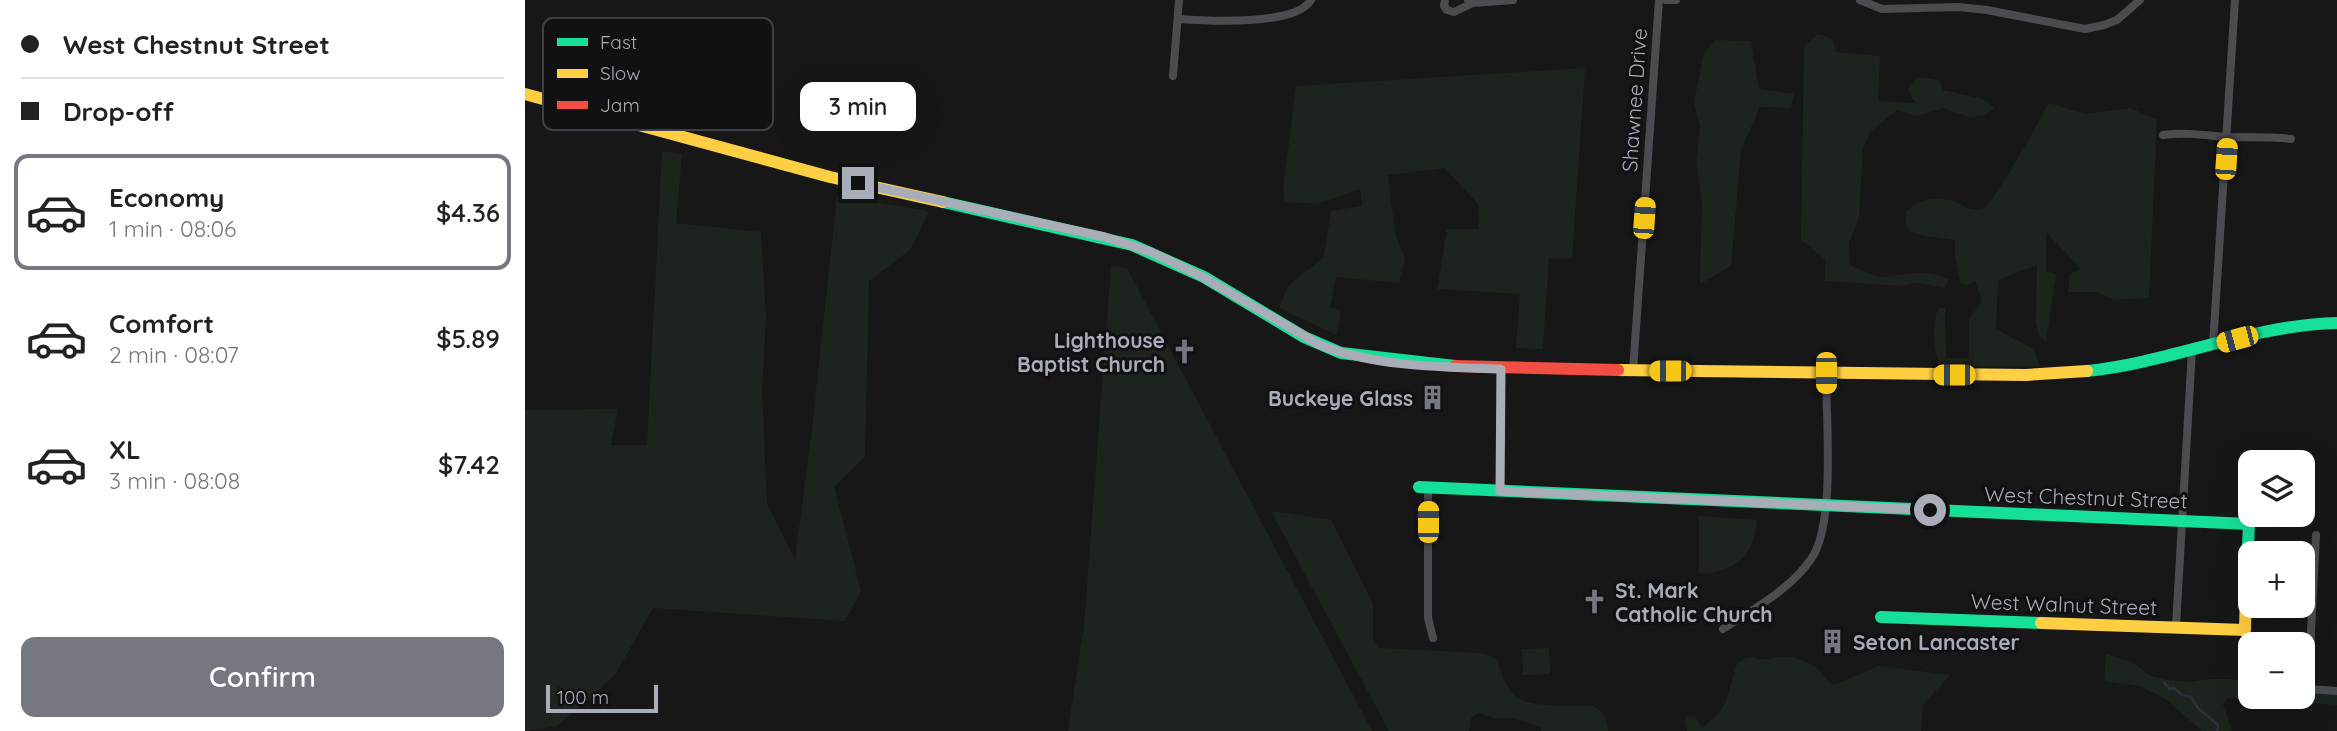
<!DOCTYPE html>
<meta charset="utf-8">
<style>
:root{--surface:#fff;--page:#f6f6f6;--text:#222;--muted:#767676;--line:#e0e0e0;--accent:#757880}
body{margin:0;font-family:Quicksand,sans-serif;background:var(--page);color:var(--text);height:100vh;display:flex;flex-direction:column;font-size:26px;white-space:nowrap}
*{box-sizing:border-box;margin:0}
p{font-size:23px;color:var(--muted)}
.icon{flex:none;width:38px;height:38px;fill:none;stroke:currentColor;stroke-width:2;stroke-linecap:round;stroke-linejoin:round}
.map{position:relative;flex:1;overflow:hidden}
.side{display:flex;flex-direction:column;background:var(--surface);width:525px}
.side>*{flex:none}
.top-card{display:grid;align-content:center;height:154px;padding:0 21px;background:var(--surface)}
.fabs{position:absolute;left:1713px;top:450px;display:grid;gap:14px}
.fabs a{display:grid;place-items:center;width:77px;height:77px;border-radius:14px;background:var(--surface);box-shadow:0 7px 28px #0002;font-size:35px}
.scale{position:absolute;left:21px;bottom:18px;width:112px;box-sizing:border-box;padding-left:7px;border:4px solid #a8adb8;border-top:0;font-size:19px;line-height:24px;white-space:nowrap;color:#a8adb8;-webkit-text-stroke:5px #111113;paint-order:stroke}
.end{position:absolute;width:32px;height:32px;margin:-16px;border:9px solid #a8adb8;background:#111;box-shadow:0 0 0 4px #111}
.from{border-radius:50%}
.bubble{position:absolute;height:49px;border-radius:14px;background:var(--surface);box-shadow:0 7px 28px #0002;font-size:23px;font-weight:600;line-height:49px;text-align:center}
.car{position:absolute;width:21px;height:42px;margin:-21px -10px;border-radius:9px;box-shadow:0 0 5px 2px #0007;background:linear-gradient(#f5c518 24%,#345 0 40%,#f5c518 0 76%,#345 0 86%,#f5c518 0)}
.top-card b{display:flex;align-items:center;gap:24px;height:66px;font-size:26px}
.top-card b+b{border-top:2px solid var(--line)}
.top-card i{width:18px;height:18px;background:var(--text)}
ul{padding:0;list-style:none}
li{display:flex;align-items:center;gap:21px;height:116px;margin:0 14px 10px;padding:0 7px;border:4px solid transparent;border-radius:14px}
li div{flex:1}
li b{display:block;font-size:26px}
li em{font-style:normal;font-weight:600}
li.active{border-color:var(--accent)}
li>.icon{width:63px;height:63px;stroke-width:1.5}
.action{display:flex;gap:14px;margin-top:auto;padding:14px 21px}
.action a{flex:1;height:80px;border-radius:14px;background:var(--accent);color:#fff;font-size:28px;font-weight:600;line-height:80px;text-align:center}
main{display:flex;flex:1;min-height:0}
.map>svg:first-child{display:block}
.green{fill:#1d241e}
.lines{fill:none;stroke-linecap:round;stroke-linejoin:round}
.stream{stroke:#2a3239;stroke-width:2.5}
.street{stroke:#4b4c50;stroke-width:8}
.fast{stroke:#16e098;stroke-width:12}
.slow{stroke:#ffcf43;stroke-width:12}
.jam{stroke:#f24e42;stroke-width:12}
.route{stroke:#a8adb8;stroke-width:9}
.labels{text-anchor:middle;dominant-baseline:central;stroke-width:6;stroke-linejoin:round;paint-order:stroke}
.street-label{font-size:21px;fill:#a8adb8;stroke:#111113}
.poi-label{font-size:21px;font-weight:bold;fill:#a8adb8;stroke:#111113;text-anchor:end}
.key{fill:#111113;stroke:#3e4045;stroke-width:2}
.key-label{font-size:19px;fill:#a8adb8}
</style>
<main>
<section class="side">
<div class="top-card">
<b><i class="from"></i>West Chestnut Street</b>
<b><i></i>Drop-off</b>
</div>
<ul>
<li class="active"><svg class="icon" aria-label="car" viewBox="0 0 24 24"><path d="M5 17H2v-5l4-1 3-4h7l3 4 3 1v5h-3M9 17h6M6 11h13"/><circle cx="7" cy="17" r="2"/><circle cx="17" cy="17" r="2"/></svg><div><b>Economy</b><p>1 min · 08:06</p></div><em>$4.36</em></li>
<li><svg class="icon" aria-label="car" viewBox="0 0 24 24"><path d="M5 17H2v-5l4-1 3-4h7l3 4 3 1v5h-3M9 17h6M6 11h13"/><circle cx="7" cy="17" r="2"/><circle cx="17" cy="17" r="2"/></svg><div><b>Comfort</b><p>2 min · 08:07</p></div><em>$5.89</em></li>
<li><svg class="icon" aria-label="car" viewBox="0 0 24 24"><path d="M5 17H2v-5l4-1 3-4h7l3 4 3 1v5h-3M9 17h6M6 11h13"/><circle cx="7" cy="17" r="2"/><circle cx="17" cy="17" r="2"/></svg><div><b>XL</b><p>3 min · 08:08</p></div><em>$7.42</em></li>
</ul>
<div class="action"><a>Confirm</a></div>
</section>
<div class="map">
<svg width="1812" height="731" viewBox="0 0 1812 731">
<rect width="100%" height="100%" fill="#171717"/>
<g class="green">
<path d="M 1293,34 L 1308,39 L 1311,52 L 1355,56 L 1353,101 L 1390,103 L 1383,90 L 1392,77 L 1414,80 L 1418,90 L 1458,99 L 1470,108 L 1459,115 L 1444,117 L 1418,108 L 1392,116 L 1372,110 L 1345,132 L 1338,148 L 1334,217 L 1324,243 L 1325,265 C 1333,268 1348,277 1357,277 C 1382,275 1397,268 1423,279 L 1420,288 L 1392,283 L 1376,286 L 1300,281 L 1300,259 L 1276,240 L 1279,47 Z"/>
<path d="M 1190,40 L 1226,41 L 1234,89 L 1269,94 L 1266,108 L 1235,107 L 1216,150 L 1206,266 L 1175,284 L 1177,203 L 1171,162 L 1175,128 L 1169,102 L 1179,53 Z"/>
<path d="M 1060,68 L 1047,259 L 1024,258 L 1018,349 L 991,348 L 995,294 L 912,289 L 922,229 L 954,229 L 953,204 L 920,168 L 863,175 L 870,233 L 880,259 L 874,283 L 811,277 L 805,307 L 816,310 L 812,335 L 754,308 L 763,286 L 799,257 L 806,211 L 837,206 L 835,189 L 792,204 L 760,202 L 758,189 L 771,86 Z"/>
<path d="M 1524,103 L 1560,114 L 1606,108 L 1632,120 L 1624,298 L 1589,300 L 1572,292 L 1543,292 L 1545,274 L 1556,269 L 1521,232 L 1521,271 L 1531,275 L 1521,342 L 1514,336 L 1511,323 L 1512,265 L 1473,280 L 1471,329 L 1508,349 L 1515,366 L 1416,367 C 1408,353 1407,324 1413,309 L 1420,307 L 1421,358 L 1444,358 L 1444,319 L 1457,301 L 1450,281 L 1443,285 L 1435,283 L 1430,256 L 1430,240 L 1400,236 L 1384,231 L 1381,224 L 1381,212 C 1392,198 1413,196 1431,202 C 1439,206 1447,212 1457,209 C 1468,205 1516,118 1524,103 Z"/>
<path d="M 137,151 L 157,154 L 151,223 L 236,232 L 241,319 L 237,390 L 242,504 L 270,560 L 287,429 L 312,196 L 404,211 L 386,249 L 344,281 L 340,457 L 309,487 L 336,591 L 320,621 L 128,608 L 90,675 L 32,726 L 0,731 L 0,410 L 93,409 L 86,445 L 122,445 Z"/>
<path d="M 586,266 L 602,268 L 847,731 L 543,731 L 559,626 Z"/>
<path d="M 746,511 L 806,520 L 848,604 L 848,639 L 855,648 L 955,653 L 970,657 C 975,668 979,683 987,693 C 1001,710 1047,705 1068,706 C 1079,712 1083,719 1083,731 L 1016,731 L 1016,727 L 988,718 L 969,718 L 953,713 L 946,718 L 944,731 L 864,731 Z"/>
<path d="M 1174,516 L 1232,520 C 1229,556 1210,573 1174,573 Z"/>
<path d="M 1024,648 L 1025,674 L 998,675 L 997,649 Z"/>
<path d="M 1581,654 L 1607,662 L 1626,676 L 1643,680 L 1665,682 L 1684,679 L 1706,679 L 1725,684 L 1726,696 L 1778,696 L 1778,691 L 1812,693 L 1812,705 L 1703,698 L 1698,704 L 1707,731 L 1677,731 L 1639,698 L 1615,686 L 1579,681 Z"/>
<path d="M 1228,657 C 1243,663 1247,656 1261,657 C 1270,657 1286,662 1293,669 C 1298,674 1301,681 1308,685 L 1354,666 L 1425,675 L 1398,705 L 1396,731 L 1162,731 L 1160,721 L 1162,717 C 1175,714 1171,723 1178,728 L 1195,712 L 1200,703 L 1212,664 L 1220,658 Z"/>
</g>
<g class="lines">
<path class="stream" d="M 1639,682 L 1644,689 L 1649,688 L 1657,695 L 1666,697 L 1673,708 L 1693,725 L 1692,731"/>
<g class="street">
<path d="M 920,0 L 919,6 L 922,10 L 929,12 L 948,3"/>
<path d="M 943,0 L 948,3 L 988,0"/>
<path d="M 1141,0 L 1151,0"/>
<path d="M 1335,0 L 1357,9 L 1434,7 L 1462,10 L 1560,29 L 1579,25 L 1592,20 L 1615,0"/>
<path d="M 653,19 C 682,21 771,26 786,0"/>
<path d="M 648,76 L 654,0"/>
<path d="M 1638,135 C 1659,132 1678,135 1699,137 C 1721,138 1744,136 1766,139"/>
<path d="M 1688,345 L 1710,0"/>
<path d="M 1108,371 L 1134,0"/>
<path d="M 903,488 L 903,618 L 908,638"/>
<path d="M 975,491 L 976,369"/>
<path d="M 1791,535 L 1783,689 L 1812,691"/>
<path d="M 1651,626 L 1667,350"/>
<path d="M 1198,629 C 1228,609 1265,590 1286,559 C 1311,525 1301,418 1301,373"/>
</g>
<g class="fast">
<path d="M 418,202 L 607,245 L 679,277 L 779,337 L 816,353 L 930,366"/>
<path d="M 1562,371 C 1647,362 1726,325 1812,323"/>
<path d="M 894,487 L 1724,524 L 1721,591"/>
<path d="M 1356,617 L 1516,623"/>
</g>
<g class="slow">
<path d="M 0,94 L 305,177 L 418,202"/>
<path d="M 1093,370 L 1501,375 L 1562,371"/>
<path d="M 1516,623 L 1720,630 L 1721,591"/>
</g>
<path class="jam" d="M 930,366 L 1093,370"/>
</g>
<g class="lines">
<path class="route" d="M 333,183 L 580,237 L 626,252 L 678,277 L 795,345 C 851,367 916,367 976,369 L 975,491 L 1405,510"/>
</g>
<defs>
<symbol id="church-bare" viewBox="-9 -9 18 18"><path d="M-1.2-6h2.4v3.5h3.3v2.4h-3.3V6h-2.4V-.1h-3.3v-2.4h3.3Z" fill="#757880" stroke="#111113" stroke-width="2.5" paint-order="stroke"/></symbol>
<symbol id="building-bare" viewBox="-9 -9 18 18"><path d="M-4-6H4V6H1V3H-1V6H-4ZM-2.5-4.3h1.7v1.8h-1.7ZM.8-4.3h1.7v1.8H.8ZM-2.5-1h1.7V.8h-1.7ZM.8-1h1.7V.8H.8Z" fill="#757880" stroke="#111113" stroke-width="2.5" paint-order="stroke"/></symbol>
</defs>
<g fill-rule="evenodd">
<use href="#church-bare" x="642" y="334" width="35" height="35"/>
<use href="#building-bare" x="890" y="380" width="35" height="35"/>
<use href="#church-bare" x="1052" y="584" width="35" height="35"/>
<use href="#building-bare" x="1290" y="624" width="35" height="35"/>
</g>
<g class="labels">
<g class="street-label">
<text transform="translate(1109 100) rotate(-86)">Shawnee Drive</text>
<text transform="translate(1561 497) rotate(2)">West Chestnut Street</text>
<text transform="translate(1539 604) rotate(2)">West Walnut Street</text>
</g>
<g class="poi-label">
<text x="640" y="340">Lighthouse<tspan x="640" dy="24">Baptist Church</tspan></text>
<text x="888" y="398">Buckeye Glass</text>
<text x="1090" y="590" text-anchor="start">St. Mark<tspan x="1090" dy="24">Catholic Church</tspan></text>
<text x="1328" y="642" text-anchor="start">Seton Lancaster</text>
</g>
</g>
<rect x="18" y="18" width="230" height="112" rx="10" class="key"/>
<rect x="32" y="38" width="31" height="8" fill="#16e098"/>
<rect x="32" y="69" width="31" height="9" fill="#ffcf43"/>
<rect x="32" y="101" width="31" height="8" fill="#f24e42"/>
<g class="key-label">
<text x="75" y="49">Fast</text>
<text x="75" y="80">Slow</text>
<text x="75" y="112">Jam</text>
</g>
</svg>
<div class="fabs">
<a><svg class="icon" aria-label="layers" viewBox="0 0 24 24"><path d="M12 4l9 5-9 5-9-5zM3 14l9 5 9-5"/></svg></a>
<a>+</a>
<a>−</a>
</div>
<div class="scale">100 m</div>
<i class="end from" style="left:1405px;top:510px"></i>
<i class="end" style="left:333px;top:183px"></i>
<div class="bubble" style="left:275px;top:82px;width:116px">3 min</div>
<i class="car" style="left:1701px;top:159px;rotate:4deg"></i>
<i class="car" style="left:1119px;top:218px;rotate:4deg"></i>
<i class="car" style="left:1712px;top:339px;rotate:255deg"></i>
<i class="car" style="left:1145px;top:371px;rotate:270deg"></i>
<i class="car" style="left:1301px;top:373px;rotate:180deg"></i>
<i class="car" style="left:1429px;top:375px;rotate:270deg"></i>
<i class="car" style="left:903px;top:522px;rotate:0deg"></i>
</div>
</main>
